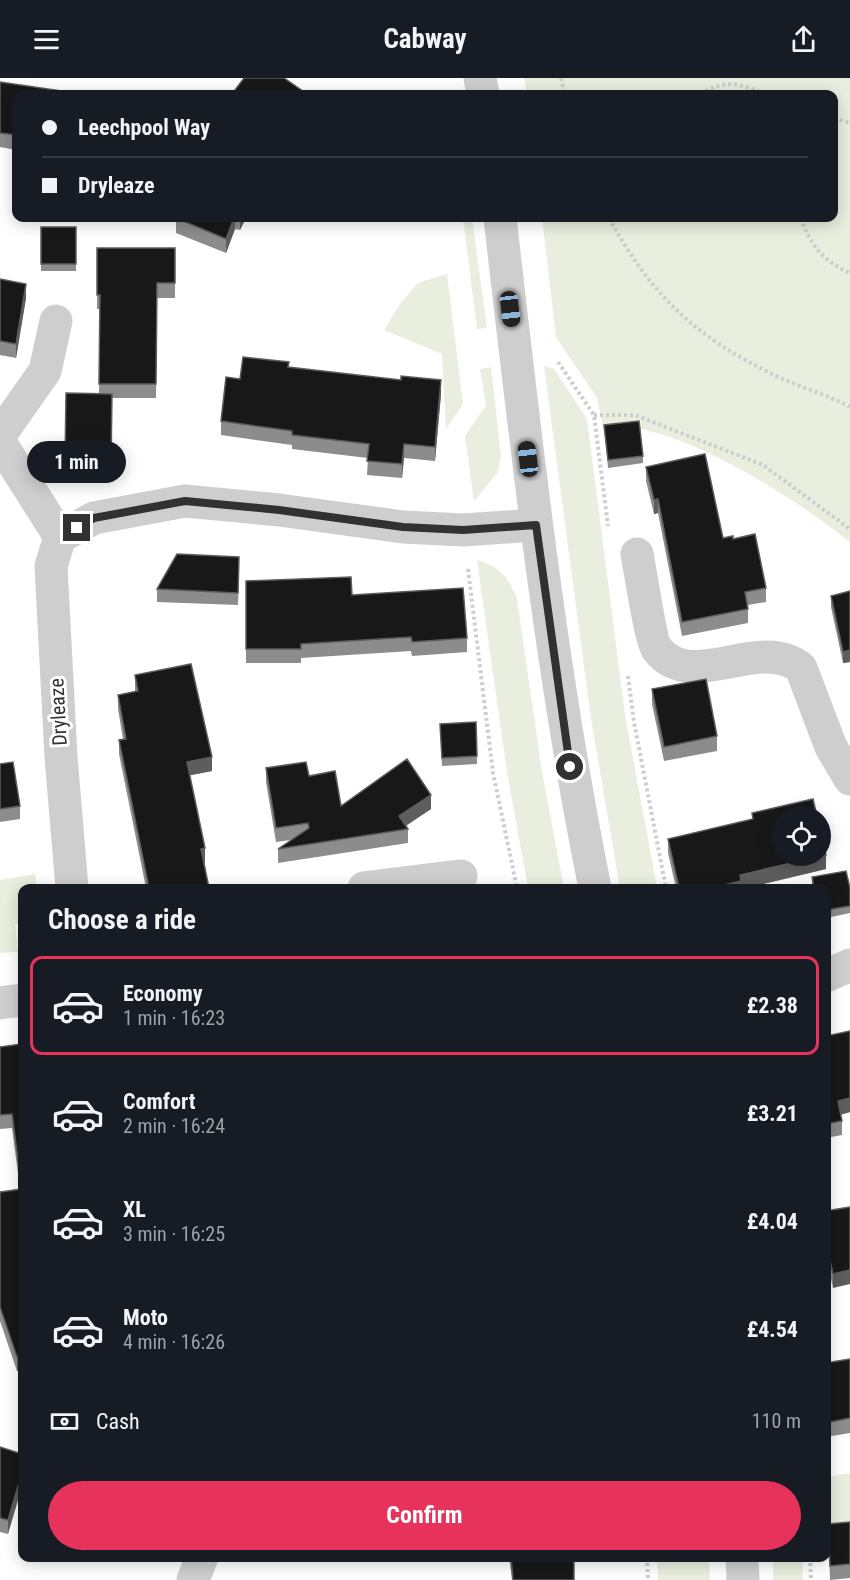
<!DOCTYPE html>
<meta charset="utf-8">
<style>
:root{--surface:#171b24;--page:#242831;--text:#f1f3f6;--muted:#9ea1a6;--line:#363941;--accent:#e7335c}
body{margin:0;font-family:"Roboto Condensed",sans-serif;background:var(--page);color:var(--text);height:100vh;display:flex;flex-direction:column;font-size:22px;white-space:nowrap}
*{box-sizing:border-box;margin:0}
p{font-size:20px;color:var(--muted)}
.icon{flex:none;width:33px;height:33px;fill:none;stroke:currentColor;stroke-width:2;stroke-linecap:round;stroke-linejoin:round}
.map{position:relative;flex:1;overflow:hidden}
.side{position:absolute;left:18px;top:806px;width:813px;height:678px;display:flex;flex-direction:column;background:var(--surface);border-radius:12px;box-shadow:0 3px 15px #0003}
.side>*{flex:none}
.guide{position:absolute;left:12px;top:12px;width:826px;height:132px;border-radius:12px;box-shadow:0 3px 15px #0003;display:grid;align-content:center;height:132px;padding:0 30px;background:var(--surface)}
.controls{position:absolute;left:771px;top:728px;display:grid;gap:12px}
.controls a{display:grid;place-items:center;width:60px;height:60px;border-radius:50%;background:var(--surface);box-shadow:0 3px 15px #0003;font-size:30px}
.end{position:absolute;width:27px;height:27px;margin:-14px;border:8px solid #313131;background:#fff;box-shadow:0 0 0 3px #fff}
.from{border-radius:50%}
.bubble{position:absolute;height:42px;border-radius:21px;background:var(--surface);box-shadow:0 3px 15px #0003;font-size:20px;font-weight:700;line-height:42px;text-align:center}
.car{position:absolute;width:18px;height:36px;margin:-18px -9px;border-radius:8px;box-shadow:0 0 4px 2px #0007;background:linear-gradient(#222 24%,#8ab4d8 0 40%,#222 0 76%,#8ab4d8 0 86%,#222 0)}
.guide b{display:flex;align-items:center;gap:21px;height:57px;font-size:22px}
.guide b+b{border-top:2px solid var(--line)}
.guide i{width:15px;height:15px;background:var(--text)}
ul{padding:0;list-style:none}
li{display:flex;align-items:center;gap:18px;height:99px;margin:0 12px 9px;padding:0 18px;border:3px solid transparent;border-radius:12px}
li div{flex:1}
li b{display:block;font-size:22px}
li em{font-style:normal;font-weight:700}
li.active{border-color:var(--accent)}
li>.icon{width:54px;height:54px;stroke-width:1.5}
h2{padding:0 30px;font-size:27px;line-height:72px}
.pay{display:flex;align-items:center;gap:15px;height:66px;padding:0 30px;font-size:22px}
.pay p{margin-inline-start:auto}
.primary-button{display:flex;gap:12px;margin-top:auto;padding:12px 30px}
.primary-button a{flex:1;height:69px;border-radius:36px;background:var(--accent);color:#fff;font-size:24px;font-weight:700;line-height:69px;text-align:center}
header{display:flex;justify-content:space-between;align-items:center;height:78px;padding:0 30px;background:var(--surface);font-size:27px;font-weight:700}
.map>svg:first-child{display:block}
.green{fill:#e9eedf}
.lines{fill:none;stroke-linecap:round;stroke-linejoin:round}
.path{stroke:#cecece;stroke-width:4;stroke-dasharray:3 3;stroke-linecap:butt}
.minor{stroke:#cecece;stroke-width:33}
.wall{fill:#8c8c8c}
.shaded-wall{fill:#5d5d5d}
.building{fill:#181818;stroke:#5d5d5d;stroke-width:1.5}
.route{stroke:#313131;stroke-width:8}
.labels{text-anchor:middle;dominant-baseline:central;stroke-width:6;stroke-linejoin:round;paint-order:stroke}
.street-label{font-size:20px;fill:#313131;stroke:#fff}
</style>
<header><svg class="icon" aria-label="menu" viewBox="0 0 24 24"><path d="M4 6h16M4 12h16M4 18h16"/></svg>Cabway<svg class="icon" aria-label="share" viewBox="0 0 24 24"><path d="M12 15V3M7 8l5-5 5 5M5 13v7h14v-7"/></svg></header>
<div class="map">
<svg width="850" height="1502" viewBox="0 0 850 1502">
<rect width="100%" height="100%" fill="#fff"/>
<g class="green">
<path d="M 524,0 L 850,0 L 850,464 C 798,423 706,364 641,351 C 630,349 615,353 604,355 L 597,320 L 556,259 L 542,140 L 834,140 L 834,16 L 527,16 Z"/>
<path d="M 463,140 L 472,140 L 487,250 L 477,251 Z"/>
<path d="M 447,196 L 463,326 L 446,351 L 442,276 L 384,252 L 400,226 L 418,205 Z"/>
<path d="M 544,288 L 554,291 L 587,341 L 625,637 L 657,810 L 620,810 L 591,641 Z"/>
<path d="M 491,289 L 501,378 L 498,394 L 474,423 L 465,358 L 486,327 L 480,291 Z"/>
<path d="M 477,482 C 500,489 509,499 517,521 L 542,694 L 564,810 L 528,810 L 507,694 Z"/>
<path d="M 35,796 L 37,810 L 22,810 L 22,845 L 15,846 L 18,874 L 0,875 L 0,802 Z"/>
<path d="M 850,1395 L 850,1444 L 827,1450 L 827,1399 Z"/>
<path d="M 657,1479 L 709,1479 L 710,1502 L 658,1502 Z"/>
<path d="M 773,1479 L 802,1479 L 803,1502 L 773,1502 Z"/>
</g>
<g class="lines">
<g class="path">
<path d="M 561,0 L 565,16"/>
<path d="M 700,16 C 729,0 737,6 767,16"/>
<path d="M 834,40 L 850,45"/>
<path d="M 609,140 C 652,218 694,258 774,297 C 799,309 826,316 850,329"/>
<path d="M 801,140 C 810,167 823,183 850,195"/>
<path d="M 558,284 L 594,337 L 608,448"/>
<path d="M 594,337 L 635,337 L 763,387 L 850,451"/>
<path d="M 468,491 L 493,695 L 517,810"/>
<path d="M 628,598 L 634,644 L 666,810"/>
<path d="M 647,1479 L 648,1502"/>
<path d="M 810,1479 L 811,1502"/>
</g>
<g class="minor">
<path d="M 480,0 L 483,16"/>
<path d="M 500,140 C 526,364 550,588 595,810"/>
<path d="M 0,357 L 45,293 L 56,243"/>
<path d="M 0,364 L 60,459"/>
<path d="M 637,476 C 640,491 651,564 657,571 C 691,616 759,556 801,590 L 831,669 L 850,701"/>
<path d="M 72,810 L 61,679 L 51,488 L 60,459 L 94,440 L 185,423 L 279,432 L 403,449 L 463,452 L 536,447"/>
<path d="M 364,810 L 461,798"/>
<path d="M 826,898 L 850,887"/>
<path d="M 0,925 L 22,922"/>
<path d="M 742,1479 L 743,1502"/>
<path d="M 193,1502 L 202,1479"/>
</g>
</g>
<g class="wall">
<path d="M 0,4 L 16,16 L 16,72 L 0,69 Z"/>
<path d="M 176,140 L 246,140 L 240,152 L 235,151 L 226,175 L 176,155 Z"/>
<rect x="41" y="149" width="35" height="44"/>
<path d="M 97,170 L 175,170 L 175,220 L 157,220 L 156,320 L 112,320 L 111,400 L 65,399 L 66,315 L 99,316 L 100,231 L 97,231 Z"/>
<path d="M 0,201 L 26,220 L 16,280 L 0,277 Z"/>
<path d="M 289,289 L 441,316 L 435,383 L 404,380 L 402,400 L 367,397 L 368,380 L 292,371 L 292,367 L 221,357 L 221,343 L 240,301 Z"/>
<path d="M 604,347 L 643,378 L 643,385 L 608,390 Z"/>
<path d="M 646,389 L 723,460 L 733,461 L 766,510 L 766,524 L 748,527 L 748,545 L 682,558 L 658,435 L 654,436 L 646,403 Z"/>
<path d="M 239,491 L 238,527 L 157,524 L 157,511 Z"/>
<path d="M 246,503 L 352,517 L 467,560 L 467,574 L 412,578 L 411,573 L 301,580 L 301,585 L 246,585 Z"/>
<path d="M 850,513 L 850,584 L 843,585 L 831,529 L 831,518 Z"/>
<path d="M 135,597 L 212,693 L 189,697 L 209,810 L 146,810 L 119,676 L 119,662 L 123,661 L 118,631 L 118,617 L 135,613 Z"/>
<path d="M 652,611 L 717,658 L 717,673 L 664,683 L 652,626 Z"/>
<path d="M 476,644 L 477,686 L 442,688 L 440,646 Z"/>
<path d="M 0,686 L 20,728 L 20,741 L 0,744 Z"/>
<path d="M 266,690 L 341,728 L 431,731 L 406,748 L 408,751 L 408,765 L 278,785 L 278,771 L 291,762 L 276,764 L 266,704 Z"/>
<path d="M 752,735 L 826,791 L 746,810 L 676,810 L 668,775 L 668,761 L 752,741 Z"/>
<path d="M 812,799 L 850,810 L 850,835 L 826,840 L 826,810 L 812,810 Z"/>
<path d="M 850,953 L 850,1034 L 841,1037 L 842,1043 L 842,1057 L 826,1060 L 826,958 Z"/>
<path d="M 21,966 L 22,1291 L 17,1293 L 0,1243 L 0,1114 L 20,1111 L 12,1050 L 0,1051 L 0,969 Z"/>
<path d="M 850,1129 L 833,1210 L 826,1178 L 826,1133 Z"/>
<path d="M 850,1281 L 850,1355 L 826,1359 L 826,1285 Z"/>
<path d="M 0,1369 L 22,1376 L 8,1456 L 0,1454 Z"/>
<path d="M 850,1444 L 850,1500 L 830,1502 L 828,1446 Z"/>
<path d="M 509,1479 L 574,1479 L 574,1502 L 512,1502 Z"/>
</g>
<g class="shaded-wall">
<path d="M 234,140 L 235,140 L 235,151 L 226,175 L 226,161 Z"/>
<path d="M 240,140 L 246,140 L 240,152 Z"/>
<path d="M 26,206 L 26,220 L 16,280 L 16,266 Z"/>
<path d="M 441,302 L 441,316 L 435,383 L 435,369 Z"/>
<path d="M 404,366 L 404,380 L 402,400 L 402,386 Z"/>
<path d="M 658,421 L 658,435 L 654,436 L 654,422 Z"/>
<path d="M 850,572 L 850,584 L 843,585 L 843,574 Z"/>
<path d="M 212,679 L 212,693 L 187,698 L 187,684 Z"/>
<path d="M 431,717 L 431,731 L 399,752 L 399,738 Z"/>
<path d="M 205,770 L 205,785 L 201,785 L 201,771 Z"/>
<path d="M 826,777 L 826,791 L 746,810 L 711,810 L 740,797 Z"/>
<path d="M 850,1020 L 850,1034 L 838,1037 L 838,1023 Z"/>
<path d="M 850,1192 L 850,1206 L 833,1210 L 833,1196 Z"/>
<path d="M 22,1277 L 22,1291 L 17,1293 L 17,1279 Z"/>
<path d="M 22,1395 L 22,1409 L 8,1456 L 8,1442 Z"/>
</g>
<g class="building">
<path d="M 244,0 L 284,0 L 307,16 L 232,16 Z"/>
<path d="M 0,4 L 82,16 L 16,16 L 16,57 L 0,55 Z"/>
<path d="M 176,140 L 234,140 L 226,161 Z"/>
<rect x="41" y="149" width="35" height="37"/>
<path d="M 97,170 L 175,170 L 175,205 L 157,205 L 156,306 L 99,306 L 100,217 L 97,217 Z"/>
<path d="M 0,201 L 26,206 L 16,266 L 0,263 Z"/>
<path d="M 243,279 L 289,284 L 288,289 L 401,302 L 401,298 L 441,302 L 435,369 L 404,366 L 402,386 L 367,383 L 369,366 L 292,357 L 292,353 L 221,343 L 226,299 L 240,301 Z"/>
<path d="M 66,315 L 112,316 L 111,386 L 65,385 Z"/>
<path d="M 639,343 L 643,378 L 608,382 L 604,347 Z"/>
<path d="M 705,376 L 723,460 L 733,458 L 733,461 L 755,456 L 766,510 L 745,514 L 748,531 L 682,544 L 658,421 L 654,422 L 646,389 Z"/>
<path d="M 177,476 L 239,479 L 238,515 L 157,511 Z"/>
<path d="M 351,499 L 352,517 L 463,510 L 467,560 L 412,564 L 411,559 L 301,566 L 301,571 L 246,571 L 246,503 Z"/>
<path d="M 850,513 L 850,572 L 843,574 L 831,518 Z"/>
<path d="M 191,586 L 212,679 L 187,684 L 205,770 L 201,771 L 209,810 L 149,810 L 119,662 L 126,661 L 118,617 L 138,613 L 135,597 Z"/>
<path d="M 706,601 L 717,658 L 664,669 L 652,611 Z"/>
<path d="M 476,644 L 477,678 L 442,680 L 440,646 Z"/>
<path d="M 407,681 L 431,717 L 399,738 L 408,751 L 278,771 L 309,750 L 308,745 L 276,750 L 266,690 L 306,684 L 309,698 L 335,693 L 341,728 Z"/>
<path d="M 13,684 L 20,728 L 0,731 L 0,686 Z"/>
<path d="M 813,721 L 817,738 L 782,738 L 782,777 L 820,777 L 820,754 L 826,777 L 740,797 L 741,803 L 711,810 L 679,810 L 668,761 L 753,741 L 752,735 Z"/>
<path d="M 846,793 L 850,810 L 850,828 L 826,832 L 826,810 L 814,810 L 812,799 Z"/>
<path d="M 850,953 L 850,1020 L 838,1023 L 842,1043 L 826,1046 L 826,958 Z"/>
<path d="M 21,966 L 22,976 L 22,1277 L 17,1279 L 0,1229 L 0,1114 L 22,1111 L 12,1036 L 0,1037 L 0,969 Z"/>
<path d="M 850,1129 L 850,1192 L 833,1196 L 826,1163 L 826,1133 Z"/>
<path d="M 850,1281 L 850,1340 L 826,1345 L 826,1285 Z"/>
<path d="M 0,1369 L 22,1376 L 22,1395 L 8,1442 L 0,1440 Z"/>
<path d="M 850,1444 L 850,1486 L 830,1488 L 828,1446 Z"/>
<path d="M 511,1479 L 574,1479 L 574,1502 L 513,1502 Z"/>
</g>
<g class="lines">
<path class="route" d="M 77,450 L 94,440 L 185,423 L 279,432 L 403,449 L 463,452 L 536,447 L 570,689"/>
</g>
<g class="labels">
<g class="street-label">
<text transform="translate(58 634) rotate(-93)">Dryleaze</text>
</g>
</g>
</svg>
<div class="controls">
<a><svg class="icon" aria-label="locate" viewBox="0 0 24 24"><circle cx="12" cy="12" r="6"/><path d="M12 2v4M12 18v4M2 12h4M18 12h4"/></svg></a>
</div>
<i class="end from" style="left:570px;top:689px"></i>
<i class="end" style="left:77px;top:450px"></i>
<div class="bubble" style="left:27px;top:363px;width:99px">1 min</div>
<i class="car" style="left:510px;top:231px;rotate:173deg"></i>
<i class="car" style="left:528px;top:381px;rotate:353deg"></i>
<div class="guide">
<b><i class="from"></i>Leechpool Way</b>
<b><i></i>Dryleaze</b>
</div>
<section class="side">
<h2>Choose a ride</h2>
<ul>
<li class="active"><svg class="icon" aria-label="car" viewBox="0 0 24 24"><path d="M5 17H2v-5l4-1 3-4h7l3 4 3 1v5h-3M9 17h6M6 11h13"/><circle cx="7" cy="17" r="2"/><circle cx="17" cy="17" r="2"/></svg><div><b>Economy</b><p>1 min · 16:23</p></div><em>£2.38</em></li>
<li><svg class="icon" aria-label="car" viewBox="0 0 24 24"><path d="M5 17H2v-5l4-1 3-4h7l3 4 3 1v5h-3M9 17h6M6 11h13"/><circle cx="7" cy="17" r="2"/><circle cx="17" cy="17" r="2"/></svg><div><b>Comfort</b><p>2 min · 16:24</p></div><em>£3.21</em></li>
<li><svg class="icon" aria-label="car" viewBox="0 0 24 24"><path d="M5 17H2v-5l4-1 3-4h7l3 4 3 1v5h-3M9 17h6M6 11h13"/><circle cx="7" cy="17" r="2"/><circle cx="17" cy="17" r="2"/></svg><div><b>XL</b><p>3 min · 16:25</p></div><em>£4.04</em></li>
<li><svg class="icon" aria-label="car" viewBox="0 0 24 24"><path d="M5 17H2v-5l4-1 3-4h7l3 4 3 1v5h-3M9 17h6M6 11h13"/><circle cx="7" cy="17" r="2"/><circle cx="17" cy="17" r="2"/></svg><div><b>Moto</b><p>4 min · 16:26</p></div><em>£4.54</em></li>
</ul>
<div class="pay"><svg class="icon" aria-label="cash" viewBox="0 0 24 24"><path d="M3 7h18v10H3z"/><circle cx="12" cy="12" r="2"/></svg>Cash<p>110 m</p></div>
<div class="primary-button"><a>Confirm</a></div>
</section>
</div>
